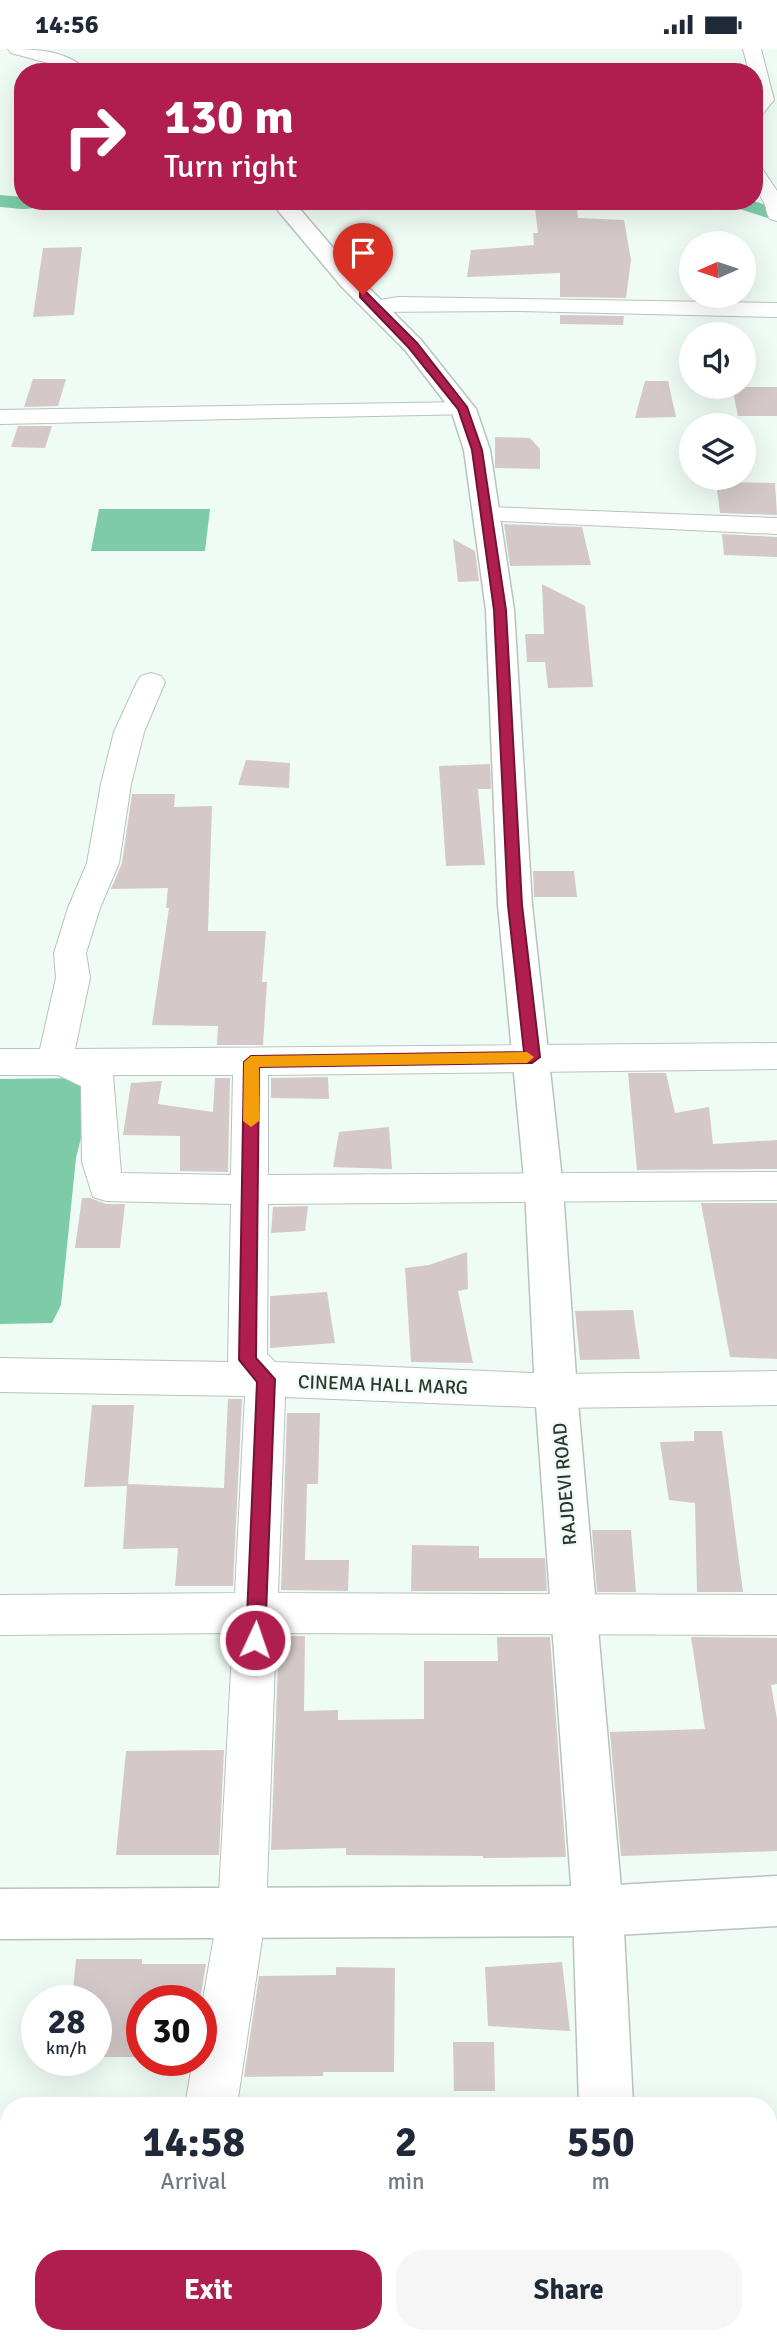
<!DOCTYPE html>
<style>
:root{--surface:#fff;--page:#f6f6f7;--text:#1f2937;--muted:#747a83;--accent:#af1e4f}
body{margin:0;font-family:Signika,sans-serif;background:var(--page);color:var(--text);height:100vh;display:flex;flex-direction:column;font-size:26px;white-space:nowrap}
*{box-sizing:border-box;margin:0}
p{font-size:23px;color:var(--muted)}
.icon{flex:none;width:38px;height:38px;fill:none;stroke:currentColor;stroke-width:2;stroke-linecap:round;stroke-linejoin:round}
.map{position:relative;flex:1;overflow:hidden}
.sheet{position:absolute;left:0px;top:2048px;width:777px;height:247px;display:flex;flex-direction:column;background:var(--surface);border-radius:28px 28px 0 0;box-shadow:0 7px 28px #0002}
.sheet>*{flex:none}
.top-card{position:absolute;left:14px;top:14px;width:749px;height:147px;border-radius:28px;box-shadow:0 7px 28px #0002;background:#af1e4f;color:#fff;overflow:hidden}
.needle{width:46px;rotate:267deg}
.buttons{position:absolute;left:679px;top:182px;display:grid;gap:14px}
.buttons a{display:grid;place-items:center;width:77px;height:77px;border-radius:50%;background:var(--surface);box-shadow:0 7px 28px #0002;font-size:35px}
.speed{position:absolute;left:21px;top:1936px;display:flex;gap:14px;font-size:35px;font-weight:700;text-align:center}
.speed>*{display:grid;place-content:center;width:91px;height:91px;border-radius:50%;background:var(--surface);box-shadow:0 7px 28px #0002;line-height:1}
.speed small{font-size:18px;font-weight:400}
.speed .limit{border:10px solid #d22;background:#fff;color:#111}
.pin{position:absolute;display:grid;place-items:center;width:60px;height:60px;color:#fff;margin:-72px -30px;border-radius:50% 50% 50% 0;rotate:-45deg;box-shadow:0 0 7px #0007}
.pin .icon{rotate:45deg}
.me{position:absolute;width:77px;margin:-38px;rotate:3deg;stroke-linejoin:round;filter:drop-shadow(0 0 5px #0008)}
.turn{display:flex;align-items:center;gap:24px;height:147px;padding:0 35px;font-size:32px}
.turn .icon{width:91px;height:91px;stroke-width:2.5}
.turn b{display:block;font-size:49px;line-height:60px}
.eta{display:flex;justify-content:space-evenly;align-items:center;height:119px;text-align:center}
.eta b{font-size:42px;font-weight:700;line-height:49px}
.cta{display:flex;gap:14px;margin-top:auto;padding:14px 35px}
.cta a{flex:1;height:80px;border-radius:28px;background:var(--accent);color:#fff;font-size:28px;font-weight:700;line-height:80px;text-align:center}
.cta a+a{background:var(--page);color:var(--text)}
.status{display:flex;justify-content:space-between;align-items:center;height:49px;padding:0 35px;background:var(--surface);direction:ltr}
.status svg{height:19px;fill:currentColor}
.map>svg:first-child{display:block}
.water{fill:#7dcca7}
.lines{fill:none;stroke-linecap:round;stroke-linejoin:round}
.canal{fill:#7dcca7;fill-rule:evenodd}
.building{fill:#d5c8c9}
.minor-casing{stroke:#b8c3bd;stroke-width:2}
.secondary-casing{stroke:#b8c3bd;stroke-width:3}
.primary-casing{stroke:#b8c3bd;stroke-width:3}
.minor{fill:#fff;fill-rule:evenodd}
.secondary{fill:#fff;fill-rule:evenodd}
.primary{fill:#fff;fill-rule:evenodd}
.route{fill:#af1e4f;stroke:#721433;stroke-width:2}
.slow{fill:#f59e0b}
.labels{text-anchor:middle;stroke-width:5;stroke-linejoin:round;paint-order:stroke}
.street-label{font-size:19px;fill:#2f3431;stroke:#effbf5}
</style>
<div class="status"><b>14:56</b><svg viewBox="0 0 49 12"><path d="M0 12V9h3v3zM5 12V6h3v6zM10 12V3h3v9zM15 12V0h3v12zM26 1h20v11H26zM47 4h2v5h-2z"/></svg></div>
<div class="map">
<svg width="777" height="2294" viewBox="0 0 777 2294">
<rect width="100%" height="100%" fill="#effbf5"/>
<path class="water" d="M99 460H210L205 502H91Z
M81 1029 94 1038 76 1109 61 1256 52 1274 0 1275V1030Z"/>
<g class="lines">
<path class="canal" d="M0 146 23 148V152H47C36 164 15 159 0 158Z
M724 152H754L777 160V172L727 156Z"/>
</g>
<path class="building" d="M534 152H576L578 169 624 171 631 211 626 249 560 248V224L467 228 471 201 534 196 533 184H538Z
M82 198 74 266 33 268 43 199Z
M560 266 624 267 623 276 560 275Z
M33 330H66L58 357 24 358Z
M645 332H668L676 368 635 369Z
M732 338H777V367H738Z
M18 377H52L45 399 11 398Z
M495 388 530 389 540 400V420L495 419Z
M716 433 775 434 777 466 720 464Z
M504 475 582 478 591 516 510 517Z
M722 485 777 488V508L724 506Z
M453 490 475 502 479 532 458 533Z
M542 535 585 557 593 638 548 639 545 613H527L525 585H544Z
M246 711 290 714 289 739 238 736Z
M490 715 491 740H478L485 816 446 817 439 717Z
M132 745H175L174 758 212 757 208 882H266L262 933H267L263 996H217L218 977 152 976 169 859H166L168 839 111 840 122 814Z
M533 822H574L577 848H534Z
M628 1024H666L675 1064 709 1058 713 1095 777 1091V1120L637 1121Z
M328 1028 329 1050 271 1049V1029Z
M215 1029H230L228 1123 180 1122V1087L123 1086 131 1034 162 1032 158 1055 213 1063Z
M389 1078 392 1120 333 1118 339 1083Z
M82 1149H90L106 1155H125L120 1199H75Z
M701 1154H777V1310L730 1308Z
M308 1157 305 1182 271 1184 273 1158Z
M467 1203 468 1240 458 1242 473 1314 411 1313 405 1219 429 1216Z
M327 1243 335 1294 270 1299V1247Z
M633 1261 640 1310 580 1311 575 1262Z
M228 1350H242L233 1537H175L178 1499 123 1500 127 1437 84 1438 92 1356H134L128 1435 224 1439Z
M287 1364H320L318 1435H307L305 1511H349L348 1542 281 1541Z
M694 1382H722L743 1543H697L695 1454 669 1451 660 1393 694 1392Z
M592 1481H631L636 1543H597Z
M412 1496 479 1497V1509H545L547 1542H411Z
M279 1587H305L304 1662 338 1661V1671L424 1670V1612H498L497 1588H550L566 1808 483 1809V1807L346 1806V1799L271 1801Z
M691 1588 777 1589V1635L771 1636 777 1670V1802L621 1807 610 1683 705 1680Z
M224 1701 219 1806H116L126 1702Z
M76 1910H142V1915H206L200 1951H142V2008H96V1951H72Z
M562 1913 570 1982 488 1977 485 1918Z
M336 1918 395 1919 394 2023H323V2027L244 2028 259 1927 336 1926Z
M453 1993H494L495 2042H454Z"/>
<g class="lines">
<g class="minor-casing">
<path id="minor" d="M8 0C35 0 69 1 88 23H65L52 15 11 4Z
M743 0H761L774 51 761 67 754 69V23H749Z
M754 116 761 118 777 142V172L770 170C766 165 767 160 764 154 755 136 754 137 754 116Z
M398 248 777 254V268L520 262 368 263 365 258 368 253Z
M463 353 471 355 475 360 471 365 0 375V361Z
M488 458 777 469V485L479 471 475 466 479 461Z
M151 624 161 627 165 633 144 683 131 735 119 814 100 859 86 904 90 929 75 1000 777 994V1020L268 1026V1126L777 1123V1151L268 1155 267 1305 275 1313 556 1325 777 1322V1356L556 1359 285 1348 278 1544 777 1546V1586L276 1584 266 1864 237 2056H185L193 2011H201V1962L218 1864 233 1584 0 1586V1546L235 1544 245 1347 0 1343V1309L228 1313 231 1155 106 1152 93 1148 82 1113 81 1037 58 1026H0V1000H40L56 929 54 904 68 859 87 814 101 735 114 683 137 633 141 627ZM113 1026H233L231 1126 121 1124Z
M768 2181 777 2182V2236L768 2235Z
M0 2183H9V2237H0Z
M156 2286H212L211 2294H155Z"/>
</g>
<g class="secondary-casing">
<path id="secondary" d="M270 152H293L358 228 421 291 476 360 490 401 514 561 532 856 563 1140 577 1342 623 1862 633 2056H579L573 1862 535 1342 525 1140 498 856 486 561 464 401 451 361 405 301 342 238Z
M584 2286H642V2294H584Z"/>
</g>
<g class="primary-casing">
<path id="primary" d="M777 1827V1877L598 1887 0 1890V1840L598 1837Z"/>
</g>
<use href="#minor" class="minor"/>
<use href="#secondary" class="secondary"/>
<use href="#primary" class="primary"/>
</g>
<path class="route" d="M360 243H366L417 294 467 358 482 401 506 561 522 856 540 1008 532 1014 259 1018 256 1309 275 1330 265 1591 262 1597 255 1600 249 1597 246 1591 257 1333 239 1311 244 1013 251 1007 524 1003 508 856 494 561 472 401 458 360 409 299 360 248Z"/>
<path class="slow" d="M527 1003 534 1008 527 1014 259 1018V1072L251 1078 243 1072 244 1013 251 1007Z"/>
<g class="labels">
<g class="street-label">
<text transform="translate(383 1335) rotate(2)" y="7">CINEMA HALL MARG</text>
<text transform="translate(564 1435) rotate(-95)" y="7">RAJDEVI ROAD</text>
</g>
</g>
</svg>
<div class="buttons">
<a><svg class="needle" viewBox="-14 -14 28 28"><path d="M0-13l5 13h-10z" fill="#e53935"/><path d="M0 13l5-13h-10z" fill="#747a83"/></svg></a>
<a><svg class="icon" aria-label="sound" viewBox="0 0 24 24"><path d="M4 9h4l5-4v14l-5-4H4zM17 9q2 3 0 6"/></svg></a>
<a><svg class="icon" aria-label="layers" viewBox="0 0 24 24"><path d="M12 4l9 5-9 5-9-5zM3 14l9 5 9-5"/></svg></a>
</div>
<div class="speed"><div>28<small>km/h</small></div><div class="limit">30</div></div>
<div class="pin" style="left:363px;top:246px;background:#d93025"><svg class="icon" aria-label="arrive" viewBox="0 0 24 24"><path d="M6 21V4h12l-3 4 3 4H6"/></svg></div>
<svg class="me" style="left:255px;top:1591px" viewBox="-20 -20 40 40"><circle r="17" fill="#af1e4f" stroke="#fff" stroke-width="3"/><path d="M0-11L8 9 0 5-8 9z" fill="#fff"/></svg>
<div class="top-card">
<div class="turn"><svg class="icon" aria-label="right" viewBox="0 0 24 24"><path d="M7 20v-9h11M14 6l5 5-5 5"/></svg><div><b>130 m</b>Turn right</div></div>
</div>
<section class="sheet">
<div class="eta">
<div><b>14:58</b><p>Arrival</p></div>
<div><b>2</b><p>min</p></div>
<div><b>550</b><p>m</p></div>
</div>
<div class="cta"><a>Exit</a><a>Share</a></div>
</section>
</div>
